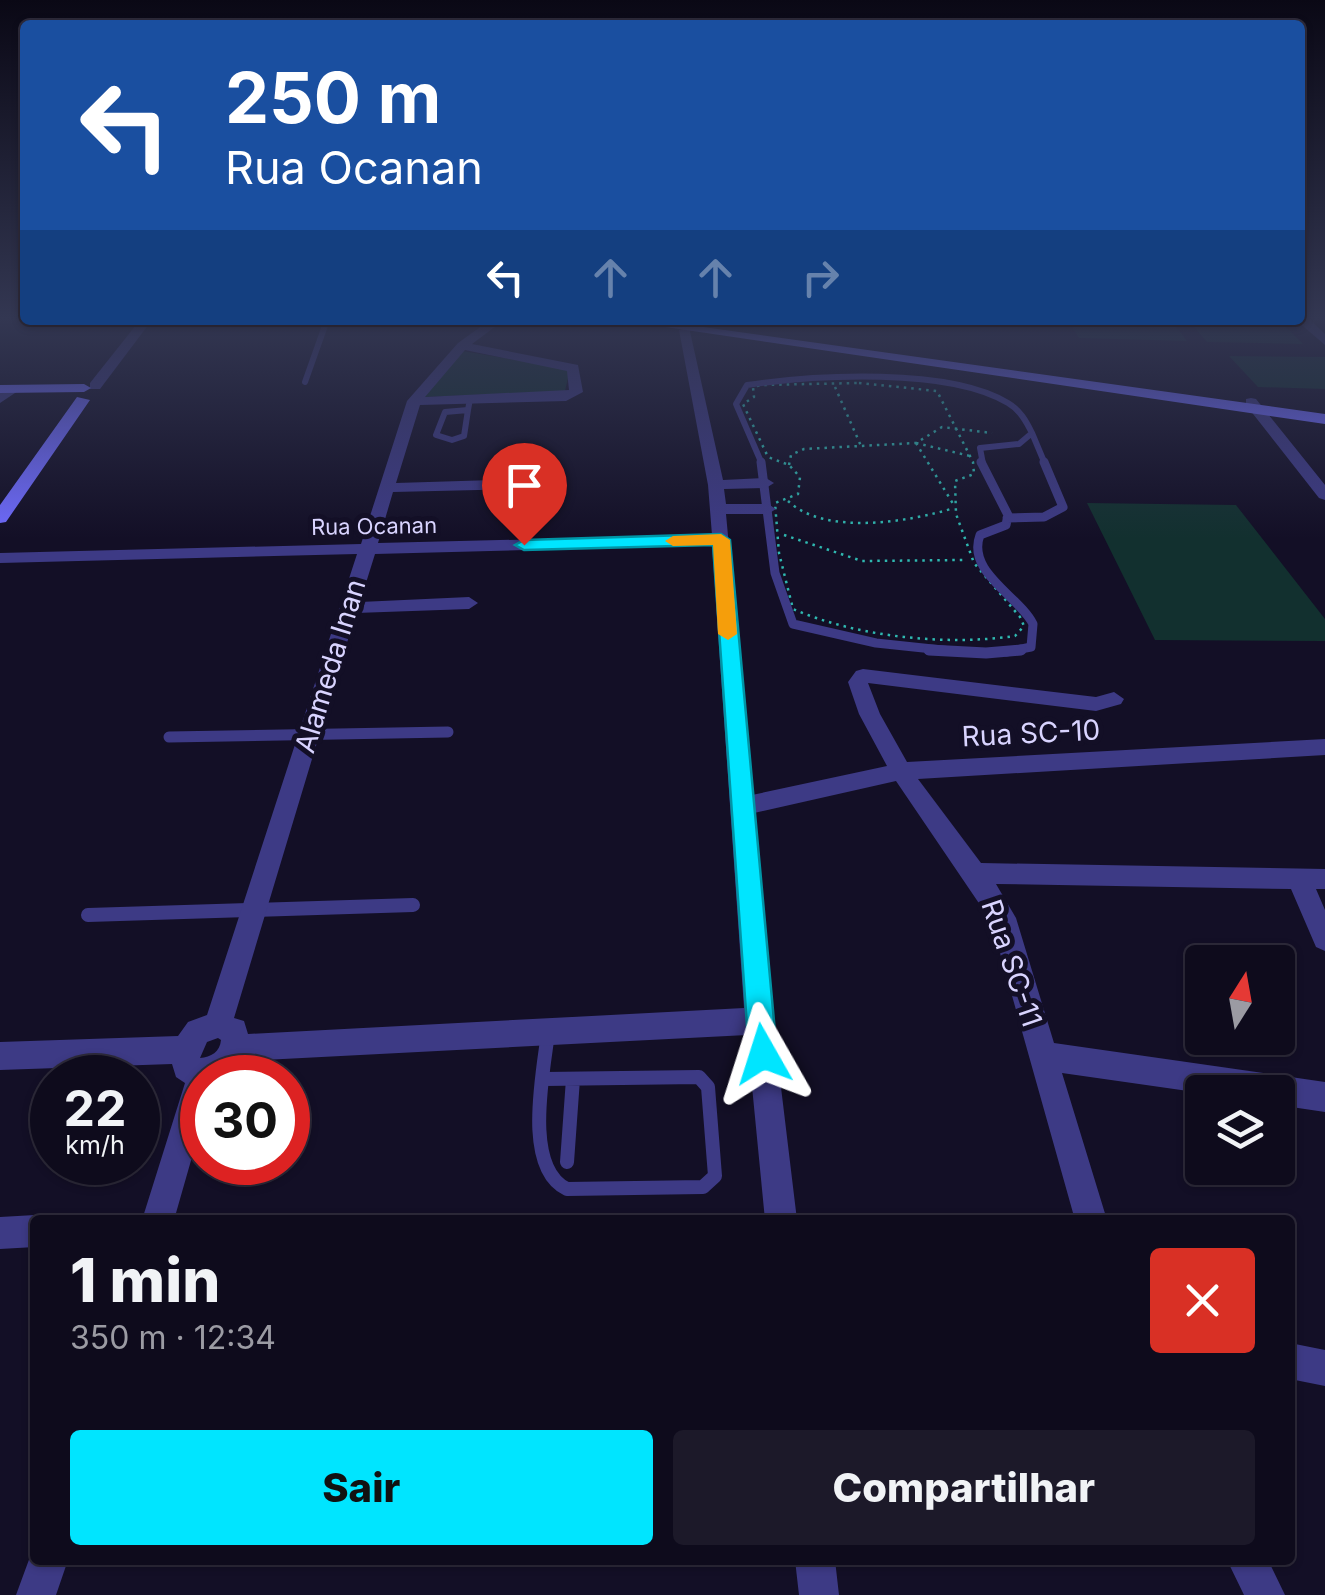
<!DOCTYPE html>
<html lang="pt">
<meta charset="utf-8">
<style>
:root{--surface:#0e0b1c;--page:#1c1929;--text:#f1f3f6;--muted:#9b9ba3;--line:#2e2b3b;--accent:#00e5ff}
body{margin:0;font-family:Inter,sans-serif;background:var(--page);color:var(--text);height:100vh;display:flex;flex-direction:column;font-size:38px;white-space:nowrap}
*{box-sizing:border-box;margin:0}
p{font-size:32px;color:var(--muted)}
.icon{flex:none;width:55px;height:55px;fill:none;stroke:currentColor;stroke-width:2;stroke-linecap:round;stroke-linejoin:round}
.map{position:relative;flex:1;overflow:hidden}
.details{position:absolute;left:30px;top:1215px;width:1265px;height:350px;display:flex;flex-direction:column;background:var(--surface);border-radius:10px;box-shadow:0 2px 8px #0004,0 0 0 2px var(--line)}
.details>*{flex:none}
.hud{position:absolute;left:20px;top:20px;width:1285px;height:305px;border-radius:10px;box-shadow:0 2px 8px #0004,0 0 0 2px var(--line);background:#1a4fa0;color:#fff;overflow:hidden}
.needle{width:65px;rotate:11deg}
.tools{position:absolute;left:1185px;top:945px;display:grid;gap:20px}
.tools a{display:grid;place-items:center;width:110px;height:110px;border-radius:10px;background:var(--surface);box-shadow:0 2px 8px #0004,0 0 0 2px var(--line);font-size:50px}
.speed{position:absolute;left:30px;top:1055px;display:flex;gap:20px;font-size:50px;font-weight:700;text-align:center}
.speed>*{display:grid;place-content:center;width:130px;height:130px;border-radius:50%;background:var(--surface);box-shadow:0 2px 8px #0004,0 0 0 2px var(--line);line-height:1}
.speed small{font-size:25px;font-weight:400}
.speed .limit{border:15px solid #d22;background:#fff;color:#111}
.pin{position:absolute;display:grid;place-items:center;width:85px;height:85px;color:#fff;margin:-102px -42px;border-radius:50% 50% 50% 0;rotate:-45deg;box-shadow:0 0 10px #0007}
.pin .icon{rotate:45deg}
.me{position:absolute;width:110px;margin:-55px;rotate:354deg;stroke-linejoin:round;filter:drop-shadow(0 0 8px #0008)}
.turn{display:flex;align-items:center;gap:35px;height:210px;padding:0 40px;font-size:45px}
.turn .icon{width:130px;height:130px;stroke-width:2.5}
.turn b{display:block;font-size:70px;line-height:85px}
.lanes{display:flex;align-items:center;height:95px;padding:0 40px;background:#0003;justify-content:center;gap:50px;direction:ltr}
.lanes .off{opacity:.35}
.round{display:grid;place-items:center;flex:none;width:105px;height:105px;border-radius:10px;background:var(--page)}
.head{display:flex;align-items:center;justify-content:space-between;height:170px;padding:0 40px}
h1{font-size:60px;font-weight:800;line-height:75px}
.button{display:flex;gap:20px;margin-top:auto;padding:20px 40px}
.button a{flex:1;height:115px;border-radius:10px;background:var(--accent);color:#111;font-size:40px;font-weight:800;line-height:115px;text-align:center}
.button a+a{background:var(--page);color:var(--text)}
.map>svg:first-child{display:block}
.green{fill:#12302f}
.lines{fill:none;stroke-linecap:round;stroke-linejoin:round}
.path{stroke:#2fb8b0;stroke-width:2.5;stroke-dasharray:2.5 5;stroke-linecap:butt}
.lane-far3{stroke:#3d3a85;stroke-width:6}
.lane-far2{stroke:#3d3a85;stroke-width:9}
.lane-far1{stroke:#3d3a85;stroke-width:11}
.lane{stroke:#3d3a85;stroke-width:14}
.street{fill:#3d3a85;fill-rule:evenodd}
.secondary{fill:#6f6bff;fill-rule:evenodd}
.route{fill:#00e5ff;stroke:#0095a6;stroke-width:2.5}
.slow{fill:#f59e0b}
.labels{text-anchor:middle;stroke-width:10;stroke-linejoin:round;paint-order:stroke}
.far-street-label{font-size:22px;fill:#d9d4ff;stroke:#130f26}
.street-label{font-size:28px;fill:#d9d4ff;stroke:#130f26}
</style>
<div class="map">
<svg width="1325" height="1595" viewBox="0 0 1325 1595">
<rect width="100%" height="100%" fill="#130f26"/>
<path class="green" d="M1068 320H1171L1187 341 1079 338Z
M1188 320H1279L1303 344 1207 342Z
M462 351 570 369 565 391 423 397Z
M1229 356 1325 357V389L1258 387Z
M1087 503 1236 505 1325 619V641L1155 640Z"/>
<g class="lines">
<path class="path" d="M859 383 937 391 973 462 974 474 955 481 956 514 974 563 1020 617 1024 626 1015 636C946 646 857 637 793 609L779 553 775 503 798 494 800 477 789 465 768 457 743 404 754 397 753 387 761 385Z
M835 387 861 446
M916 443 955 507
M916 443 970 456
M789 465 791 455 804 449 916 443 942 427 992 433
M788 501C825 536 909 522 954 508
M784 535 862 561 965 560"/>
<path class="lane-far3" d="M305 382 327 320
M468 410 464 436 452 440 436 435 445 412Z
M468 410 470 399
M1032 433 1045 464
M762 464 736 404 747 385C816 375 948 367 1008 403 1020 410 1026 421 1032 433L1019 444 980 448 983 464"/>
<path class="lane-far2" d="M761 462 775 573 793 624 876 643 961 652
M981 462 1008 515 1006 525 980 535C966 572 1019 596 1033 624L1031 647 1006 652
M1007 518 1044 517 1063 507 1044 462"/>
<path class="lane-far1" d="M929 650 986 653 1021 650
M169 737 448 732"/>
<path class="lane" d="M88 915 413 905
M545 1079 699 1077 708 1087 715 1176 703 1187 567 1189C523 1168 543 1074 548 1033
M567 1162 573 1079"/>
<path class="street" d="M1300 316H1306L1325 334V345L1296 320Z
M140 320H152L100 389H90V383Z
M490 320H504L472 344 578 365 583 392 566 401 420 405 396 483 556 478 564 483 556 488 393 492 378 543 712 535 708 485 679 330 689 327 723 480 766 478 774 483 766 488 724 489 726 504H768L776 509 768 514H726L752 795 887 766 859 714 848 682 856 671 863 669 1096 697 1114 692 1124 699 1121 704 1096 711 868 683 880 714 907 762 1325 739V755L918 779 981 863 1325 869V889H1316L1325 910V951L1316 947 1291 889 996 884 1016 918 1054 1043 1325 1082V1112L1278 1105V1092L1202 1093 1062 1073 1107 1220H1075L991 921 896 781 754 813 773 1021 797 1220H765L747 1035 243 1061 229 1078H202V1122L174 1220H142L185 1083 176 1077 172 1064 0 1070V1042L178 1036 188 1022 207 1015 357 554 0 563V553L361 544 407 401 458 343ZM465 350 567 371 569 390 425 397ZM712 545 744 1008 248 1034 244 1021 234 1018 356 613 469 609 478 603 469 597 360 602 375 554ZM218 1038 221 1040C220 1052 211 1057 200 1058L207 1042Z
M9 386 21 389 0 403V393Z
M1251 398 1256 399 1325 485V500L1319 498 1246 405V399Z
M35 1215 47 1220H35V1247L0 1249V1217Z
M1290 1343 1325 1350V1386L1290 1379Z
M34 1546 35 1560H68L56 1595H16Z
M795 1560H835L839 1595H799Z
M1227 1560H1268L1285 1595H1244Z"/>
<path class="secondary" d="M618 320H653L1325 414V424Z
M0 385 84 384 91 388 84 392 0 393Z
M77 397 90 400 6 522 0 523V505Z"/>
</g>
<linearGradient id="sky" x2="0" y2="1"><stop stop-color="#0a0815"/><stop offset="0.59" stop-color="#333752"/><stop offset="1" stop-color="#333752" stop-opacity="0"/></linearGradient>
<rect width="1325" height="539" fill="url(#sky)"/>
<path class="route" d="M721 534 730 540 777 1054 773 1064 763 1068 753 1064 749 1054 713 545 524 550 515 545 524 540Z"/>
<path class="slow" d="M721 534 730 540 737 634 728 640 718 634 713 545 673 546 665 541 673 536Z"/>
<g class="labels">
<g class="far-street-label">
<text transform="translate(374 526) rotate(-1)" y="8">Rua Ocanan</text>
</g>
<g class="street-label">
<text transform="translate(330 666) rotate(-73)" y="10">Alameda Inan</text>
<text transform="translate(1031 733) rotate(-3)" y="10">Rua SC-10</text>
<text transform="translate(1012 963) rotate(71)" y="10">Rua SC-11</text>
</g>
</g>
</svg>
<div class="tools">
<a><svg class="needle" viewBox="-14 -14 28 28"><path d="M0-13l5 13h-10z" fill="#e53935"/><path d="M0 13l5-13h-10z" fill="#9b9ba3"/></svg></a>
<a><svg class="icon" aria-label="layers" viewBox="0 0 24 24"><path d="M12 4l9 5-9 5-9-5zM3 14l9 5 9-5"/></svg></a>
</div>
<div class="speed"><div>22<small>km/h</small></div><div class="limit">30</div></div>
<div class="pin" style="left:524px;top:545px;background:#d93025"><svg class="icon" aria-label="arrive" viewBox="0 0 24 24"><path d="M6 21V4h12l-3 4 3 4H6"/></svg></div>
<svg class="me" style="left:763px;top:1054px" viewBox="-20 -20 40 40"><path d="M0-17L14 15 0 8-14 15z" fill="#00e5ff" stroke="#fff" stroke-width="4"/></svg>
<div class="hud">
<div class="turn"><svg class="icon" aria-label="left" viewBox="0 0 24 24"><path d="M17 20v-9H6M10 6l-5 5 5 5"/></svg><div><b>250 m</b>Rua Ocanan</div></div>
<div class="lanes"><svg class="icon" aria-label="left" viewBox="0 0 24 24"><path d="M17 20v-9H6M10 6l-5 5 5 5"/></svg><svg class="icon off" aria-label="ahead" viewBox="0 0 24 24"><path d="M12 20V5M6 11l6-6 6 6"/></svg><svg class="icon off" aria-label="ahead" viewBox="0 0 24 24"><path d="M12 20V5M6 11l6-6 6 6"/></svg><svg class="icon off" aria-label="right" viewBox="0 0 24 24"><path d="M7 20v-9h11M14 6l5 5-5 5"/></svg></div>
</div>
<section class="details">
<div class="head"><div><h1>1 min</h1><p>350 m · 12:34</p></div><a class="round" style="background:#d93025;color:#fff"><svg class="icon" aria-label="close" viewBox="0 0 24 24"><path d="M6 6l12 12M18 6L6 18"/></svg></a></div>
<div class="button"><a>Sair</a><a>Compartilhar</a></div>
</section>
</div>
